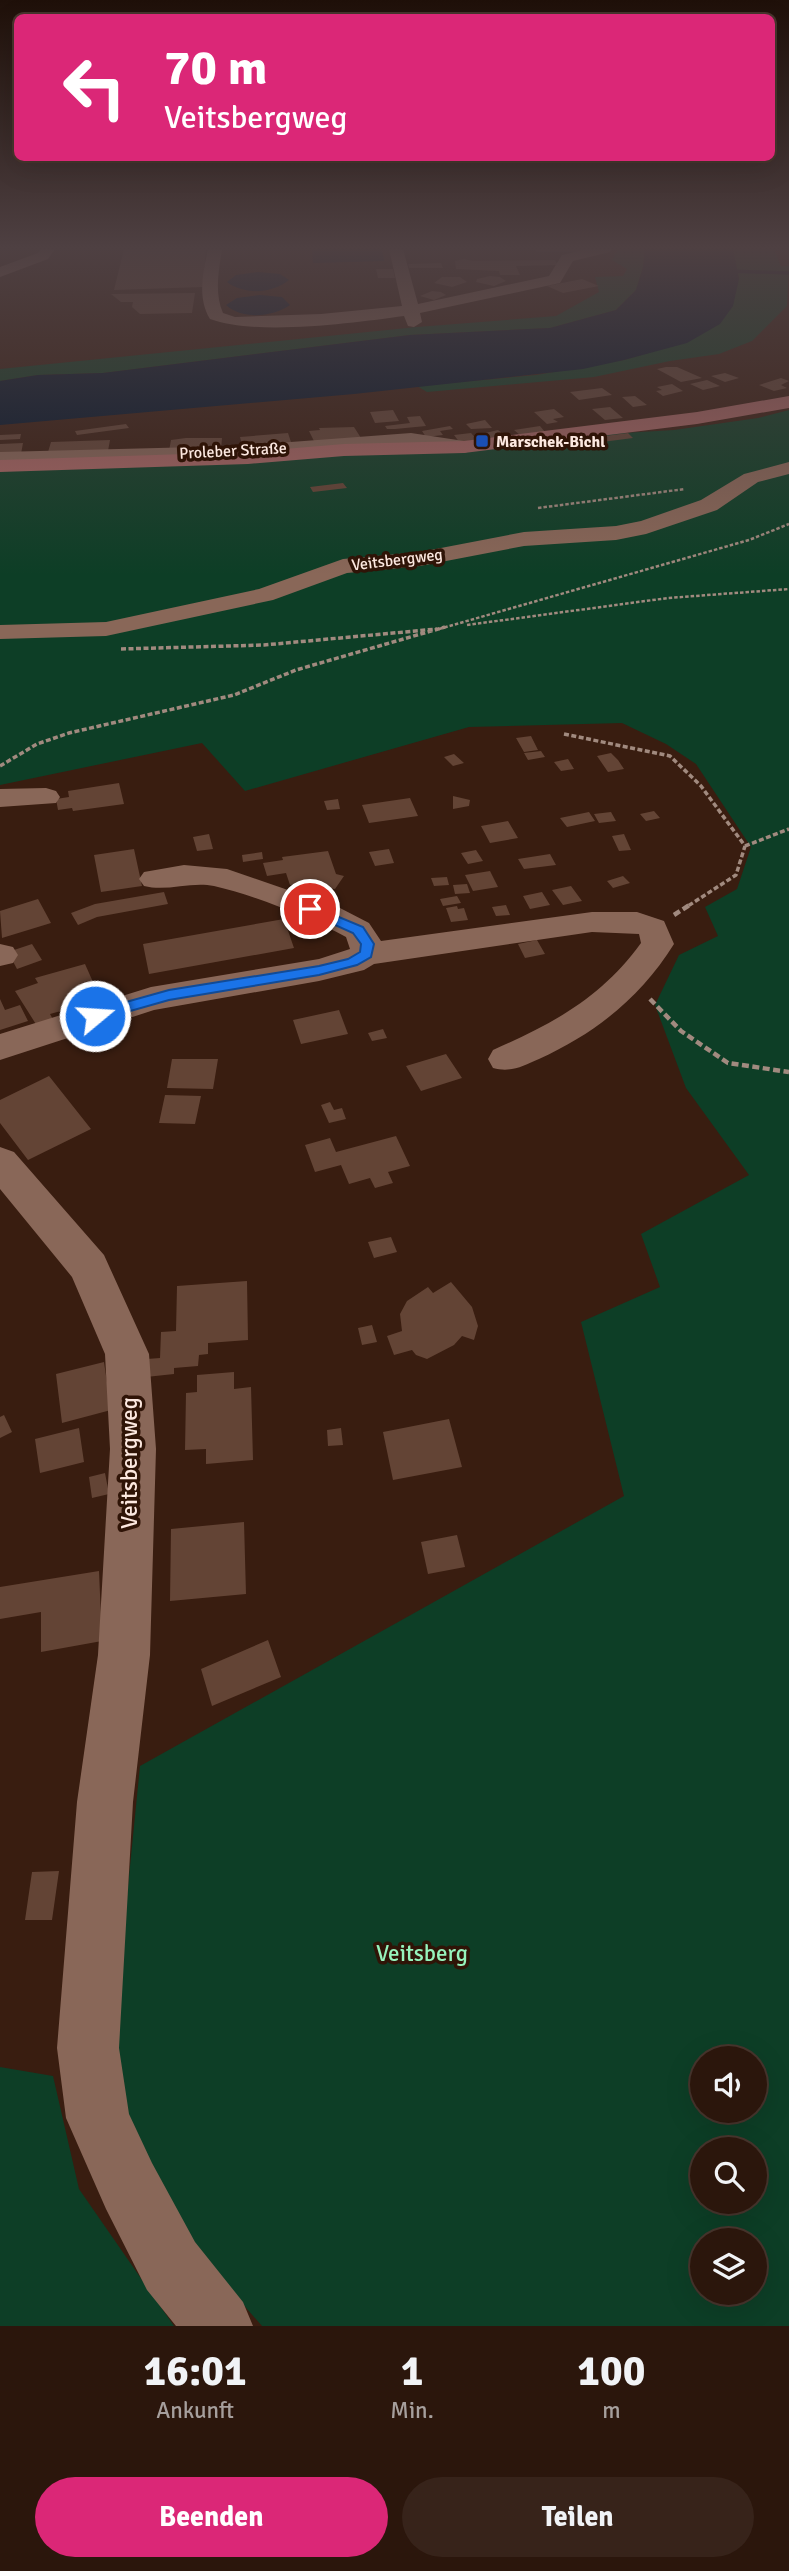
<!DOCTYPE html>
<html lang="de">
<meta charset="utf-8">
<style>
:root{--surface:#2b160c;--page:#37231a;--text:#f1f3f6;--muted:#a69f9d;--line:#47352d;--accent:#db2777}
body{margin:0;font-family:Signika,sans-serif;background:var(--page);color:var(--text);height:100vh;display:flex;flex-direction:column;font-size:26px;white-space:nowrap}
*{box-sizing:border-box;margin:0}
p{font-size:23px;color:var(--muted)}
.icon{flex:none;width:38px;height:38px;fill:none;stroke:currentColor;stroke-width:2;stroke-linecap:round;stroke-linejoin:round}
.map{position:relative;height:2326px;overflow:hidden}
.sheet{display:flex;flex-direction:column;background:var(--surface);flex:1}
.sheet>*{flex:none}
.guide{position:absolute;left:14px;top:14px;width:761px;height:147px;border-radius:10px;box-shadow:0 7px 28px #0002,0 0 0 2px var(--line);background:#db2777;color:#fff;overflow:hidden}
.buttons{position:absolute;left:690px;top:2046px;display:grid;gap:14px}
.buttons a{display:grid;place-items:center;width:77px;height:77px;border-radius:50%;background:var(--surface);box-shadow:0 7px 28px #0002,0 0 0 2px var(--line);font-size:35px}
.pin{position:absolute;display:grid;place-items:center;width:60px;height:60px;color:#fff;margin:-30px;border:4px solid #fff;border-radius:50%;box-shadow:0 2px 7px #0007}
.me{position:absolute;width:77px;margin:-38px;rotate:72deg;stroke-linejoin:round;filter:drop-shadow(0 0 5px #0008)}
.turn{display:flex;align-items:center;gap:24px;height:147px;padding:0 35px;font-size:32px}
.turn .icon{width:91px;height:91px;stroke-width:2.5}
.turn b{display:block;font-size:49px;line-height:60px}
.eta{display:flex;justify-content:space-evenly;align-items:center;height:119px;text-align:center}
.eta b{font-size:42px;font-weight:700;line-height:49px}
.cta{display:flex;gap:14px;margin-top:auto;padding:14px 35px}
.cta a{flex:1;height:80px;border-radius:42px;background:var(--accent);color:#fff;font-size:28px;font-weight:700;line-height:80px;text-align:center}
.cta a+a{background:var(--page);color:var(--text)}
.map>svg:first-child{display:block}
.green{fill:#0d3e26;fill-rule:evenodd}
.water{fill:#01152b}
.lines{fill:none;stroke-linecap:round;stroke-linejoin:round}
.stream{stroke:#01152b;stroke-width:3.5}
.building{fill:#634435}
.path-far2{stroke:#a18a7f;stroke-width:2.5;stroke-dasharray:3.5 2;stroke-linecap:butt}
.path-far1{stroke:#a18a7f;stroke-width:3.5;stroke-dasharray:5 2.5;stroke-linecap:butt}
.path{stroke:#a18a7f;stroke-width:4.5;stroke-dasharray:7 3.5;stroke-linecap:butt}
.minor{fill:#896758;fill-rule:evenodd}
.major{fill:#a86663;fill-rule:evenodd}
.route{fill:#1a73e8;stroke:#114b97;stroke-width:2}
.transit-dot{fill:#1a4fb4;stroke:#2f1407;stroke-width:2.5}
.labels{text-anchor:middle;stroke-width:7;stroke-linejoin:round;paint-order:stroke}
.far-poi-label{font-size:16px;font-weight:bold;fill:#fce8e0;stroke:#2f1407;text-anchor:start}
.far-street-label{font-size:16px;fill:#fce8e0;stroke:#2f1407}
.near-street-label{font-size:23px;fill:#fce8e0;stroke:#2f1407}
.near-park-label{font-size:23px;fill:#96f3bc;stroke:#2f1407}
</style>
<div class="map">
<svg width="789" height="2326" viewBox="0 0 789 2326">
<rect width="100%" height="100%" fill="#391d10"/>
<path class="green" d="M618 249H645L643 267 636 290 616 310 550 328 410 335 103 373 38 375 0 381V369L417 327 556 316 599 292 595 277 623 276 627 269 612 260Z
M733 249H774L781 266H789L787 306 752 341 719 354 670 361 594 377 427 392 417 386 536 375 624 360 648 353 739 279Z
M789 410V2326H262L192 2246 140 2167 114 2061 119 1977 140 1766 624 1496 581 1322 660 1287 641 1234 749 1175 686 1088 655 1005 679 955 718 936 705 907 737 889 751 847 696 764 666 744 622 723 469 727 245 791 202 743 0 785V471L674 430 758 418ZM702 2058H754V2110H702ZM702 2149H754V2202H702ZM702 2240H754V2292H702Z
M0 2067 53 2076 79 2189 174 2326H0Z"/>
<path class="water" d="M312 249H382L384 261 313 263Z
M645 249H733L739 279 733 306 720 324 687 343 624 360 583 369 354 394 0 425V381L38 375 103 373 410 335 550 328 616 310 636 290 643 267Z
M258 272 280 274 289 280C272 294 244 295 227 282L236 275Z
M260 295 282 297 290 305C273 317 242 320 226 305L237 298Z"/>
<g class="lines">
<path class="stream" d="M728 271 789 273"/>
</g>
<path class="building" d="M124 249H206L203 287 114 290Z
M535 249H582L584 252H537Z
M464 259 473 261 555 260 558 265 516 266 520 275H500L499 271 456 269 455 261Z
M441 263 443 268H409L408 264Z
M376 269H393L395 278H378Z
M490 276 500 277 506 281 494 286 476 282 477 279Z
M442 277H460L467 282 452 287 434 283Z
M582 279 599 286 563 293 547 286Z
M432 291 441 292 446 295 434 300 420 296Z
M195 293 192 313 140 314 132 307 133 302H121L111 294Z
M666 367H677L702 378 681 382 657 369Z
M725 373 739 378 725 382 711 376Z
M781 378 789 381 781 385 787 388 774 391 759 385Z
M707 380 720 386 703 390 690 384Z
M672 384 683 391 663 396 656 391 662 390 657 387Z
M602 388 612 395 579 400 570 392Z
M635 396 647 405 633 407 622 397Z
M610 407 623 418 605 420 592 409Z
M554 409 564 417 553 419 558 422 547 424 534 412Z
M393 410 399 421 375 423 370 412Z
M420 416 426 426 395 429H387L385 426 410 423 407 417Z
M485 420 492 428 471 429 466 424Z
M126 424 129 428 77 435 75 431Z
M450 426 453 429 440 431 443 435 426 437 422 431Z
M540 426 545 432 520 435 514 430Z
M354 427 361 438 315 443 309 431 320 430 319 428Z
M498 430 509 438 487 440 481 434Z
M288 433 292 445 243 449 240 437Z
M471 433 478 441 460 443 454 435Z
M628 433 633 438 602 442 597 437Z
M21 434 20 439 0 440V435Z
M186 438H222L221 450 169 451 171 440Z
M110 440 108 451 48 452 51 442Z
M23 443 21 454 0 455V444Z
M343 483 347 488 313 492 310 487Z
M531 736 538 750 524 752 516 738Z
M541 751 545 757 528 760 524 753Z
M611 753 618 760 624 769 608 772 597 756Z
M454 754 464 763 453 766 444 757Z
M568 759 574 769 561 771 554 762Z
M119 783 124 804 73 811 72 808 58 810 56 799 69 797 68 791Z
M453 796 470 800 469 806 453 809Z
M410 798 418 816 369 823 362 805Z
M338 799 340 809 327 810 324 801Z
M654 811 660 818 646 821 640 814Z
M589 812 595 821 567 827 560 818Z
M611 812 616 821 599 823 594 814Z
M508 821 518 838 490 843 481 826Z
M209 834 213 849 197 851 193 837Z
M624 834 631 850 619 851 612 836Z
M134 849 142 886 101 892 94 855Z
M389 849 394 863 375 866 369 852Z
M476 850 483 861 468 864 461 853Z
M328 851 336 874 344 876 335 889 320 887 317 881 290 885 286 873 267 876 263 863 283 860 282 857Z
M262 852 263 859 243 862 242 855Z
M550 854 556 865 524 869 518 859Z
M490 871 498 887 473 891 465 875Z
M623 876 630 883 613 888 607 881Z
M447 877 449 885 434 886 431 878Z
M467 884 470 893 455 894 453 885Z
M571 886 582 901 563 905 552 890Z
M164 892 168 904 97 917 78 925 71 913 95 904Z
M542 892 550 905 530 909 523 896Z
M457 896 461 903 443 906 440 899Z
M38 899 51 923 2 938 0 911Z
M506 905 510 915 496 916 492 907Z
M457 906 458 909 464 908 468 920 451 922 446 908Z
M284 919 294 948 149 974 143 944Z
M537 940 545 954 525 958 518 944Z
M32 944 42 960 17 969 8 952Z
M85 964 101 1000 50 1014 55 1023 39 1029 15 991 38 983 35 978Z
M0 999 5 1010 20 1005 28 1021 0 1030Z
M339 1010 348 1034 301 1044 293 1020Z
M383 1029 387 1038 372 1041 368 1033Z
M446 1054 462 1078 421 1091 406 1066Z
M172 1059H218L213 1089 167 1088Z
M49 1076 91 1129 28 1160 0 1123V1100Z
M165 1095 201 1096 195 1124 159 1123Z
M330 1102 334 1110 342 1108 346 1119 329 1123 321 1105Z
M396 1136 410 1166 388 1172 393 1183 375 1188 370 1178 349 1184 341 1165 315 1172 305 1145 330 1138 336 1152Z
M391 1237 397 1252 374 1258 368 1242Z
M247 1281 248 1340 208 1343V1354L199 1355 198 1366 174 1368V1374L146 1377 147 1359 160 1358 161 1332 176 1331 177 1286Z
M451 1282 472 1307 478 1326 474 1340 462 1336 454 1345 427 1359 416 1355 412 1350 394 1355 387 1336 402 1331 400 1314 407 1301 428 1287 433 1293Z
M372 1325 377 1342 362 1345 358 1328Z
M104 1362 111 1410 62 1423 56 1374Z
M234 1372V1389L251 1387 253 1460 206 1464V1449L185 1450 186 1393 197 1392V1375Z
M4 1415 12 1432 0 1438V1417Z
M449 1419 462 1467 393 1480 383 1432Z
M79 1428 84 1462 40 1473 35 1439Z
M341 1428 343 1445 328 1446 327 1430Z
M105 1473 109 1494 92 1498 89 1477Z
M244 1522 246 1594 170 1601 171 1529Z
M457 1535 465 1567 428 1574 421 1542Z
M99 1571 102 1641 41 1652V1612L0 1619V1587Z
M268 1640 281 1677 212 1706 201 1669Z
M59 1871 52 1920H25L32 1872Z"/>
<g class="lines">
<path class="path-far2" d="M538 508 685 489
M467 625 668 598 789 589
M439 629 749 540 789 524"/>
<path class="path-far1" d="M121 649 264 645 437 629
M564 734 670 756 701 786 745 846 736 875 688 906
M0 766 37 744 69 733 234 695 296 670 445 627
M745 846 789 829"/>
<path class="path" d="M674 915 691 904
M650 999 681 1031 728 1063 789 1072"/>
<path class="minor" d="M41 249H55L48 259 0 277V267L38 253Z
M208 249H222C219 270 214 292 223 313L235 317 321 314 402 306 389 249H403L418 304 549 276 562 255 587 249H612L610 252 573 261 560 283 420 313 422 322 414 327 408 326 404 316C354 323 256 336 210 319 197 298 203 272 208 249Z
M411 433 464 441 471 443 474 447 471 451 464 453 411 445 237 458 0 464V452L237 446Z
M789 462V474L758 482 717 510 646 534 616 540 524 546 420 566 347 573 273 600 106 636 0 639V625L106 622 259 589 343 559 420 552 524 532 616 526 641 521 701 500 744 474Z
M46 788 56 791 60 797 56 803 0 807V789Z
M184 865 227 869 340 908 369 923 381 941 592 912H637L664 921 674 944C641 997 596 1033 539 1059 523 1066 511 1073 493 1068L488 1059 493 1050C554 1023 601 998 641 943L639 934 592 932 374 964 364 970 319 981 154 1010 0 1060V1034L151 987 319 959 350 949 346 937C310 918 254 895 214 886 191 881 167 892 144 886L139 879 144 872Z
M0 944 13 947 18 955 13 963 0 966Z
M0 1147 14 1152 104 1255 149 1354 156 1449 150 1655 133 1802 119 2048 129 2114 152 2163 195 2242 243 2302 253 2326H176L147 2290 106 2209 66 2118 57 2048 77 1802 98 1655 110 1449 105 1354 72 1277 0 1189Z"/>
<path class="major" d="M789 396V408L697 424 464 453 344 456 248 464 0 472V460L248 452 344 444 464 441 697 412Z"/>
</g>
<linearGradient id="sky" x2="0" y2="1"><stop stop-color="#1f1009"/><stop offset="0.43" stop-color="#4e4042"/><stop offset="1" stop-color="#4e4042" stop-opacity="0"/></linearGradient>
<rect width="789" height="575" fill="url(#sky)"/>
<path class="route" d="M310 905 363 927 374 944 371 957 357 965 319 975 169 1000 95 1021 88 1016 90 1012 169 990 319 966 348 959 360 952 361 944 353 933 306 912 304 909Z"/>
<rect class="transit-dot" x="475" y="434" width="14" height="14" rx="3.5"/>
<g class="labels">
<g class="far-poi-label">
<text x="496" y="447">Marschek-Bichl</text>
</g>
<g class="far-street-label">
<text transform="translate(233 450) rotate(-3)" y="6">Proleber Straße</text>
<text transform="translate(397 559) rotate(-7)" y="6">Veitsbergweg</text>
</g>
<g class="near-street-label">
<text transform="translate(129 1463) rotate(-90)" y="8">Veitsbergweg</text>
</g>
<g class="near-park-label">
<text x="422" y="1961">Veitsberg</text>
</g>
</g>
</svg>
<div class="buttons">
<a><svg class="icon" aria-label="sound" viewBox="0 0 24 24"><path d="M4 9h4l5-4v14l-5-4H4zM17 9q2 3 0 6"/></svg></a>
<a><svg class="icon" aria-label="search" viewBox="0 0 24 24"><circle cx="10" cy="10" r="6"/><path d="M15 15l6 6"/></svg></a>
<a><svg class="icon" aria-label="layers" viewBox="0 0 24 24"><path d="M12 4l9 5-9 5-9-5zM3 14l9 5 9-5"/></svg></a>
</div>
<div class="pin" style="left:310px;top:909px;background:#d93025"><svg class="icon" aria-label="arrive" viewBox="0 0 24 24"><path d="M6 21V4h12l-3 4 3 4H6"/></svg></div>
<svg class="me" style="left:95px;top:1016px" viewBox="-20 -20 40 40"><circle r="17" fill="#1a73e8" stroke="#fff" stroke-width="3"/><path d="M0-11L8 9 0 5-8 9z" fill="#fff"/></svg>
<div class="guide">
<div class="turn"><svg class="icon" aria-label="left" viewBox="0 0 24 24"><path d="M17 20v-9H6M10 6l-5 5 5 5"/></svg><div><b>70 m</b>Veitsbergweg</div></div>
</div>
</div>
<section class="sheet">
<div class="eta">
<div><b>16:01</b><p>Ankunft</p></div>
<div><b>1</b><p>Min.</p></div>
<div><b>100</b><p>m</p></div>
</div>
<div class="cta"><a>Beenden</a><a>Teilen</a></div>
</section>
